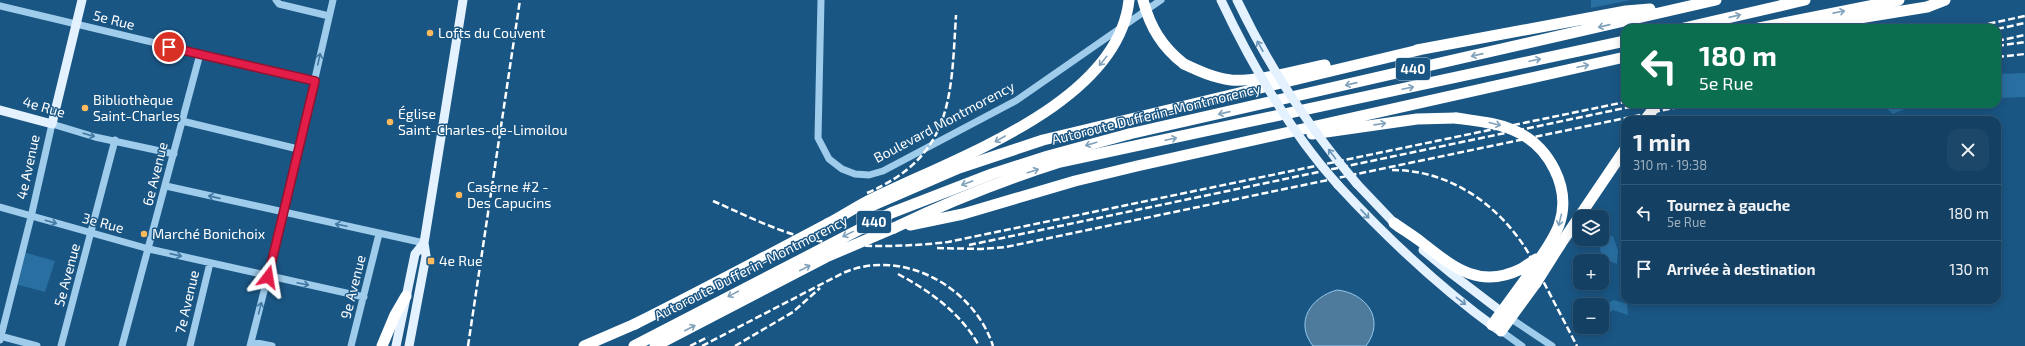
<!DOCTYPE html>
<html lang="fr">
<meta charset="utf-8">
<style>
:root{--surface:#144063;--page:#1d4769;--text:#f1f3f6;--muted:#9dafbe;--line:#335978}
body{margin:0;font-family:"Exo 2",sans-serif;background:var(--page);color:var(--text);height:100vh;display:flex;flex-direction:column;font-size:15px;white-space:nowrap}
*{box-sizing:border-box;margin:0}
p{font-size:13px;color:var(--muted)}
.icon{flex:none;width:22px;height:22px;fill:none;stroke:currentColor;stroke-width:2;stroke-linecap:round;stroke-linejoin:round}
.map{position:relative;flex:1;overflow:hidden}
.panel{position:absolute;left:1621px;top:116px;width:380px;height:188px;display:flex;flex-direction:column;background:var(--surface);border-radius:12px;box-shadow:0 2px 10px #0003,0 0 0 1px var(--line)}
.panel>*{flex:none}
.hud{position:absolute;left:1621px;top:24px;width:380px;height:84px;border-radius:12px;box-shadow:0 2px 10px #0003,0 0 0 1px var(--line);background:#0b6e4f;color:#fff;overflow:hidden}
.buttons{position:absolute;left:1573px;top:210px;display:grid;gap:8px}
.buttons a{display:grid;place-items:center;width:36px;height:36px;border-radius:8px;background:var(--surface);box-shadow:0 2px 10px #0003,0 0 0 1px var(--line);font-size:20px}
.pin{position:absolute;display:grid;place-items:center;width:34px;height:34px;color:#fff;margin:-17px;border:2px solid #fff;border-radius:50%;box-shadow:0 1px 4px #0007}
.me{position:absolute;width:44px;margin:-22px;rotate:14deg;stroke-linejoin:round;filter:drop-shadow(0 0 3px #0008)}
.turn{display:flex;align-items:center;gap:14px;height:84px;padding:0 12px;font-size:18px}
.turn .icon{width:52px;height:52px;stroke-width:2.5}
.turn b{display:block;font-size:28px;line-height:34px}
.round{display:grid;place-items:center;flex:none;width:42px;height:42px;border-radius:12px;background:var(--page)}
.headline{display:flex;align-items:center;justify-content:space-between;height:68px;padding:0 12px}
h1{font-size:24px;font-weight:700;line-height:30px}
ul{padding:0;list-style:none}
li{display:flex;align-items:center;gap:12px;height:56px;padding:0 12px;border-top:1px solid var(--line)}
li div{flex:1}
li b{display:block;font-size:15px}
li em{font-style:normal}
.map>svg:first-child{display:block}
.green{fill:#296fa1}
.water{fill:#4e7a9c;stroke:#92c8ee}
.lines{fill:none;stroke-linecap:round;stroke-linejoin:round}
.minor{stroke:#a0cceb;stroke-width:7}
.major{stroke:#e4f2ff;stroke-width:9}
.highway{stroke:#fff;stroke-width:11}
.rail{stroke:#fff;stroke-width:2.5;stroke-dasharray:7 3;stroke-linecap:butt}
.major-bridge{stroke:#e4f2ff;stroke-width:9}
.highway-bridge{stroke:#fff;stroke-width:11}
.oneway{stroke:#81a2bb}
.oneway2{stroke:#6b94b5}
.oneway3{stroke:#4279a3}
.route-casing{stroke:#92132f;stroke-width:10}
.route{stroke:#e11d48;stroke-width:7}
.poi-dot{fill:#fdba5c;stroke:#1a5684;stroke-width:1.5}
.labels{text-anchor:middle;stroke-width:3;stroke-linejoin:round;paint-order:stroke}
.shield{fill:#1a5684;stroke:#baccda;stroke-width:1}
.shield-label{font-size:13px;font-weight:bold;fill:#fff}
.street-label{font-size:14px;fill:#fff;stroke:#1a5684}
.poi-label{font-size:14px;fill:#fff;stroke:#1a5684;text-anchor:start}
</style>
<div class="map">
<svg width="2025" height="346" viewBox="0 0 2025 346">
<rect width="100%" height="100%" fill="#1a5684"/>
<path class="green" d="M1591 0H1631L1591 8Z
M2025 73V97L1997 98V74Z
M1882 104H1916L1893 114Z
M1773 116 1788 120H1746L1772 116Z
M1602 235 1613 236 1618 251 1617 264 1602 258 1598 239H1602Z
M23 252 55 261 45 292 15 284Z
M1614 300 1627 304 1628 315 1613 310 1606 316 1602 312V305H1598L1599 302 1606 304Z"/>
<path class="water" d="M1337 290C1366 293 1386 319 1366 346H1313C1294 322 1311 297 1337 290Z"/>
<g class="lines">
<path class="minor" d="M276 0 279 4 329 16
M821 0 818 138 829 159 842 169 855 174 869 175 883 171 1017 100 1161 0
M0 6 315 81
M182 121 298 149
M166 186 424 243
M0 207 149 249 364 297
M1510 318 1552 346
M1501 331 1522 346
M0 336 37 346
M0 340 31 217 52 124 95 137 174 154
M252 342 272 346
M61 346 115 140
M122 346 200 54
M190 346 210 263
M250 346 284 213 333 0
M351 346 379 234"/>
<path class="major" d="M0 110 52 124 82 0
M1357 184 1399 228
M1338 185C1387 238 1439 287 1497 329
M1423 250 1452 274 1507 316
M396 346 415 254 424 243
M409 346 426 256 424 243 463 0"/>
<path class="highway" d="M1684 28 1805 0
M1759 28 1899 0
M1798 28 1927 7 1945 0
M1417 50 1626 11 1650 9
M1184 64C1199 71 1214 78 1231 80 1258 82 1298 70 1325 65
M1129 134 1716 0
M1312 134 1417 119 1456 118
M862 210 959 168 1043 140 1423 49
M1394 223C1402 229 1411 234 1420 241 1452 266 1478 290 1521 269
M910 225 963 214 1075 181 1137 166 1625 57
M894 228C948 202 1003 180 1060 162L1625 41
M1560 245 1625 149
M1492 325 1527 277
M1501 331 1536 283
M382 346 395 315 406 296
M584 346 635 324"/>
<path class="rail" d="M1969 28 2025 16
M1997 29 2025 23
M1997 41 2025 35
M1997 46 2025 42
M1997 57 2025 54
M1688 106 1719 104
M1392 170C1450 170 1500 205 1529 254L1577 346
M867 193C953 156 951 97 956 15
M713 201C743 214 774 230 806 238 847 249 905 247 948 242L1625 102
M969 245 1644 104
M937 248 981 249 1006 247 1693 104
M898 274C930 291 962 314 979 346
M468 346 520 0
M690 346 708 337
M702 346 843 273C902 247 974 287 993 346
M735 346 793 312 820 288"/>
<path class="major-bridge" d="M1221 0C1252 66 1290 131 1338 185
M1237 0C1269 67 1309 128 1357 184"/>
<path class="highway-bridge" d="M1143 0C1150 27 1162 47 1184 64
M1456 118C1475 121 1495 122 1513 130 1549 145 1572 188 1559 225 1553 242 1537 262 1527 277
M1645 120 1657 104
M1521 269 1536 259
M1536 283 1560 245
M635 324C699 292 763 258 827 224 839 218 851 210 864 203 945 161 1118 107 1129 0
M634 346 891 213 992 174 1048 156 1129 134
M655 346 826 257 894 228"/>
</g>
<defs><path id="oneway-shaft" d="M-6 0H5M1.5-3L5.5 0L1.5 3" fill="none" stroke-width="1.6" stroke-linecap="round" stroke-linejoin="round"/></defs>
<g class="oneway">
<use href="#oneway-shaft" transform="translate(1839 12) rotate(-11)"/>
<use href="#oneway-shaft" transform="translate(1735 16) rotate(-13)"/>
<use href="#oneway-shaft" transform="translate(1604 26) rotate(167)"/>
<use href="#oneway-shaft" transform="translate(1477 55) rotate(167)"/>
<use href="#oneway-shaft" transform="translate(1535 60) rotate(-12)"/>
<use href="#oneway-shaft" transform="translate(1103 61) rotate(129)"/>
<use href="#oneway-shaft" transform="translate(1583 66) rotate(-12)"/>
<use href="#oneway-shaft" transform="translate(1351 84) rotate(167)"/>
<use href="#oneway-shaft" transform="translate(1408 88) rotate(-12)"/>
<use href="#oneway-shaft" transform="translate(1224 113) rotate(167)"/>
<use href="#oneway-shaft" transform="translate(1380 124) rotate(-8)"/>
<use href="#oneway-shaft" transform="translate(1495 124) rotate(14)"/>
<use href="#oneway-shaft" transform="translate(1000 139) rotate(150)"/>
<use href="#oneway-shaft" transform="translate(1171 139) rotate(-12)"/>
<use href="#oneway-shaft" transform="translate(1091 144) rotate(164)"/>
<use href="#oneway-shaft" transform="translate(1033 171) rotate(-18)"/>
<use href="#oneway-shaft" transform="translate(967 183) rotate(160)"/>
<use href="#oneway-shaft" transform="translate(1560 220) rotate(104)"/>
<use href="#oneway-shaft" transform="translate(848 234) rotate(154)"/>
<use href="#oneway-shaft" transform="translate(805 268) rotate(-27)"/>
<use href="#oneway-shaft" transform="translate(733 294) rotate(152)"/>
<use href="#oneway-shaft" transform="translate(690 328) rotate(-27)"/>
</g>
<g class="oneway2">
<use href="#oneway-shaft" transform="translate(1260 46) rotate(-119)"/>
<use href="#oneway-shaft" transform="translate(1332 154) rotate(-127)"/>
<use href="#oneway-shaft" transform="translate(1365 214) rotate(47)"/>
<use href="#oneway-shaft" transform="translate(1461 301) rotate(37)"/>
</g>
<g class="oneway3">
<use href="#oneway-shaft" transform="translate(319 59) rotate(-78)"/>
<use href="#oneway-shaft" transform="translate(89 135) rotate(16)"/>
<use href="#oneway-shaft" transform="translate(214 197) rotate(-167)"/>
<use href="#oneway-shaft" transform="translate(51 222) rotate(16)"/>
<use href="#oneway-shaft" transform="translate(341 225) rotate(-168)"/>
<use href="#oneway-shaft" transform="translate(176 255) rotate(13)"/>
<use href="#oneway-shaft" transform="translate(303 284) rotate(12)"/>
<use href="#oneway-shaft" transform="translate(260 308) rotate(-76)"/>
</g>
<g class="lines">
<g class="route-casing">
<path id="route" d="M169 47 315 81 268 277"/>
</g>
<use href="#route" class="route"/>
</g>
<g class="poi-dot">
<circle cx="430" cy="33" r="4"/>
<circle cx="85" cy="108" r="4"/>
<circle cx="390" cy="122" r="4"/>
<circle cx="459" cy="195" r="4"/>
<circle cx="144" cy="234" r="4"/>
<rect x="427" y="257" width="8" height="8" rx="2"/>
</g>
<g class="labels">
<g class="shield">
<rect x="1396" y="58" width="34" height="22" rx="3"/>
<rect x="857" y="211" width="34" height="22" rx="3"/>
</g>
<g class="shield-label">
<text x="1413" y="74">440</text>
<text x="874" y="227">440</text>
</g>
<g class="street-label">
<text transform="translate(114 20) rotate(14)" y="5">5e Rue</text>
<text transform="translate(44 107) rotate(16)" y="5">4e Rue</text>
<text transform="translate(1156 114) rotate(-14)" y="5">Autoroute Dufferin-Montmorency</text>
<text transform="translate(944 122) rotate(-28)" y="5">Boulevard Montmorency</text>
<text transform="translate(28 167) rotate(-78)" y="5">4e Avenue</text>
<text transform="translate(155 174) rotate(-76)" y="5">6e Avenue</text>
<text transform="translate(103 223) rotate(15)" y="5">3e Rue</text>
<text transform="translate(751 268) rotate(-27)" y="5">Autoroute Dufferin-Montmorency</text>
<text transform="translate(67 275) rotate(-75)" y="5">5e Avenue</text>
<text transform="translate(353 287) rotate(-76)" y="5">9e Avenue</text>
<text transform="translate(187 302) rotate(-77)" y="5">7e Avenue</text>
</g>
<g class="poi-label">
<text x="438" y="38">Lofts du Couvent</text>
<text x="93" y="105">Bibliothèque<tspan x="93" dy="16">Saint-Charles</tspan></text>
<text x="398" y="119">Église<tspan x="398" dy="16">Saint-Charles-de-Limoilou</tspan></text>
<text x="467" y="192">Caserne #2 -<tspan x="467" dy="16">Des Capucins</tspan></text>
<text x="152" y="239">Marché Bonichoix</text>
<text x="439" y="266">4e Rue</text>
</g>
</g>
</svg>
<div class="buttons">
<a><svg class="icon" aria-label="layers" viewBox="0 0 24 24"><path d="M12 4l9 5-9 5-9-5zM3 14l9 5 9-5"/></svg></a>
<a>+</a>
<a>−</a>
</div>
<div class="pin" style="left:169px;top:47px;background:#d93025"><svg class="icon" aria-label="arrive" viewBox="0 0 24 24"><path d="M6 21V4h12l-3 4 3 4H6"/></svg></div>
<svg class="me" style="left:268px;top:277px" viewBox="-20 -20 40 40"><path d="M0-17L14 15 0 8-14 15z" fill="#e11d48" stroke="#fff" stroke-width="4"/></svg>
<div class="hud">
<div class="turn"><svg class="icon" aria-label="left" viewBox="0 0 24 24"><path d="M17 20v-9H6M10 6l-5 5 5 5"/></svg><div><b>180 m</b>5e Rue</div></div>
</div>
<section class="panel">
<div class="headline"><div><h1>1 min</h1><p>310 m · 19:38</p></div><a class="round"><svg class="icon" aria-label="close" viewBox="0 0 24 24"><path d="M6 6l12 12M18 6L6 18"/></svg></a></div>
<ul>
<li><svg class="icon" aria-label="left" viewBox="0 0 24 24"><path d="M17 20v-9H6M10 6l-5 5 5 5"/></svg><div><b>Tournez à gauche</b><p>5e Rue</p></div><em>180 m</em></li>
<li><svg class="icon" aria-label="arrive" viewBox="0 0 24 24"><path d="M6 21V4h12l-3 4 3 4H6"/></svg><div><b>Arrivée à destination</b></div><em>130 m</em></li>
</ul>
</section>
</div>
